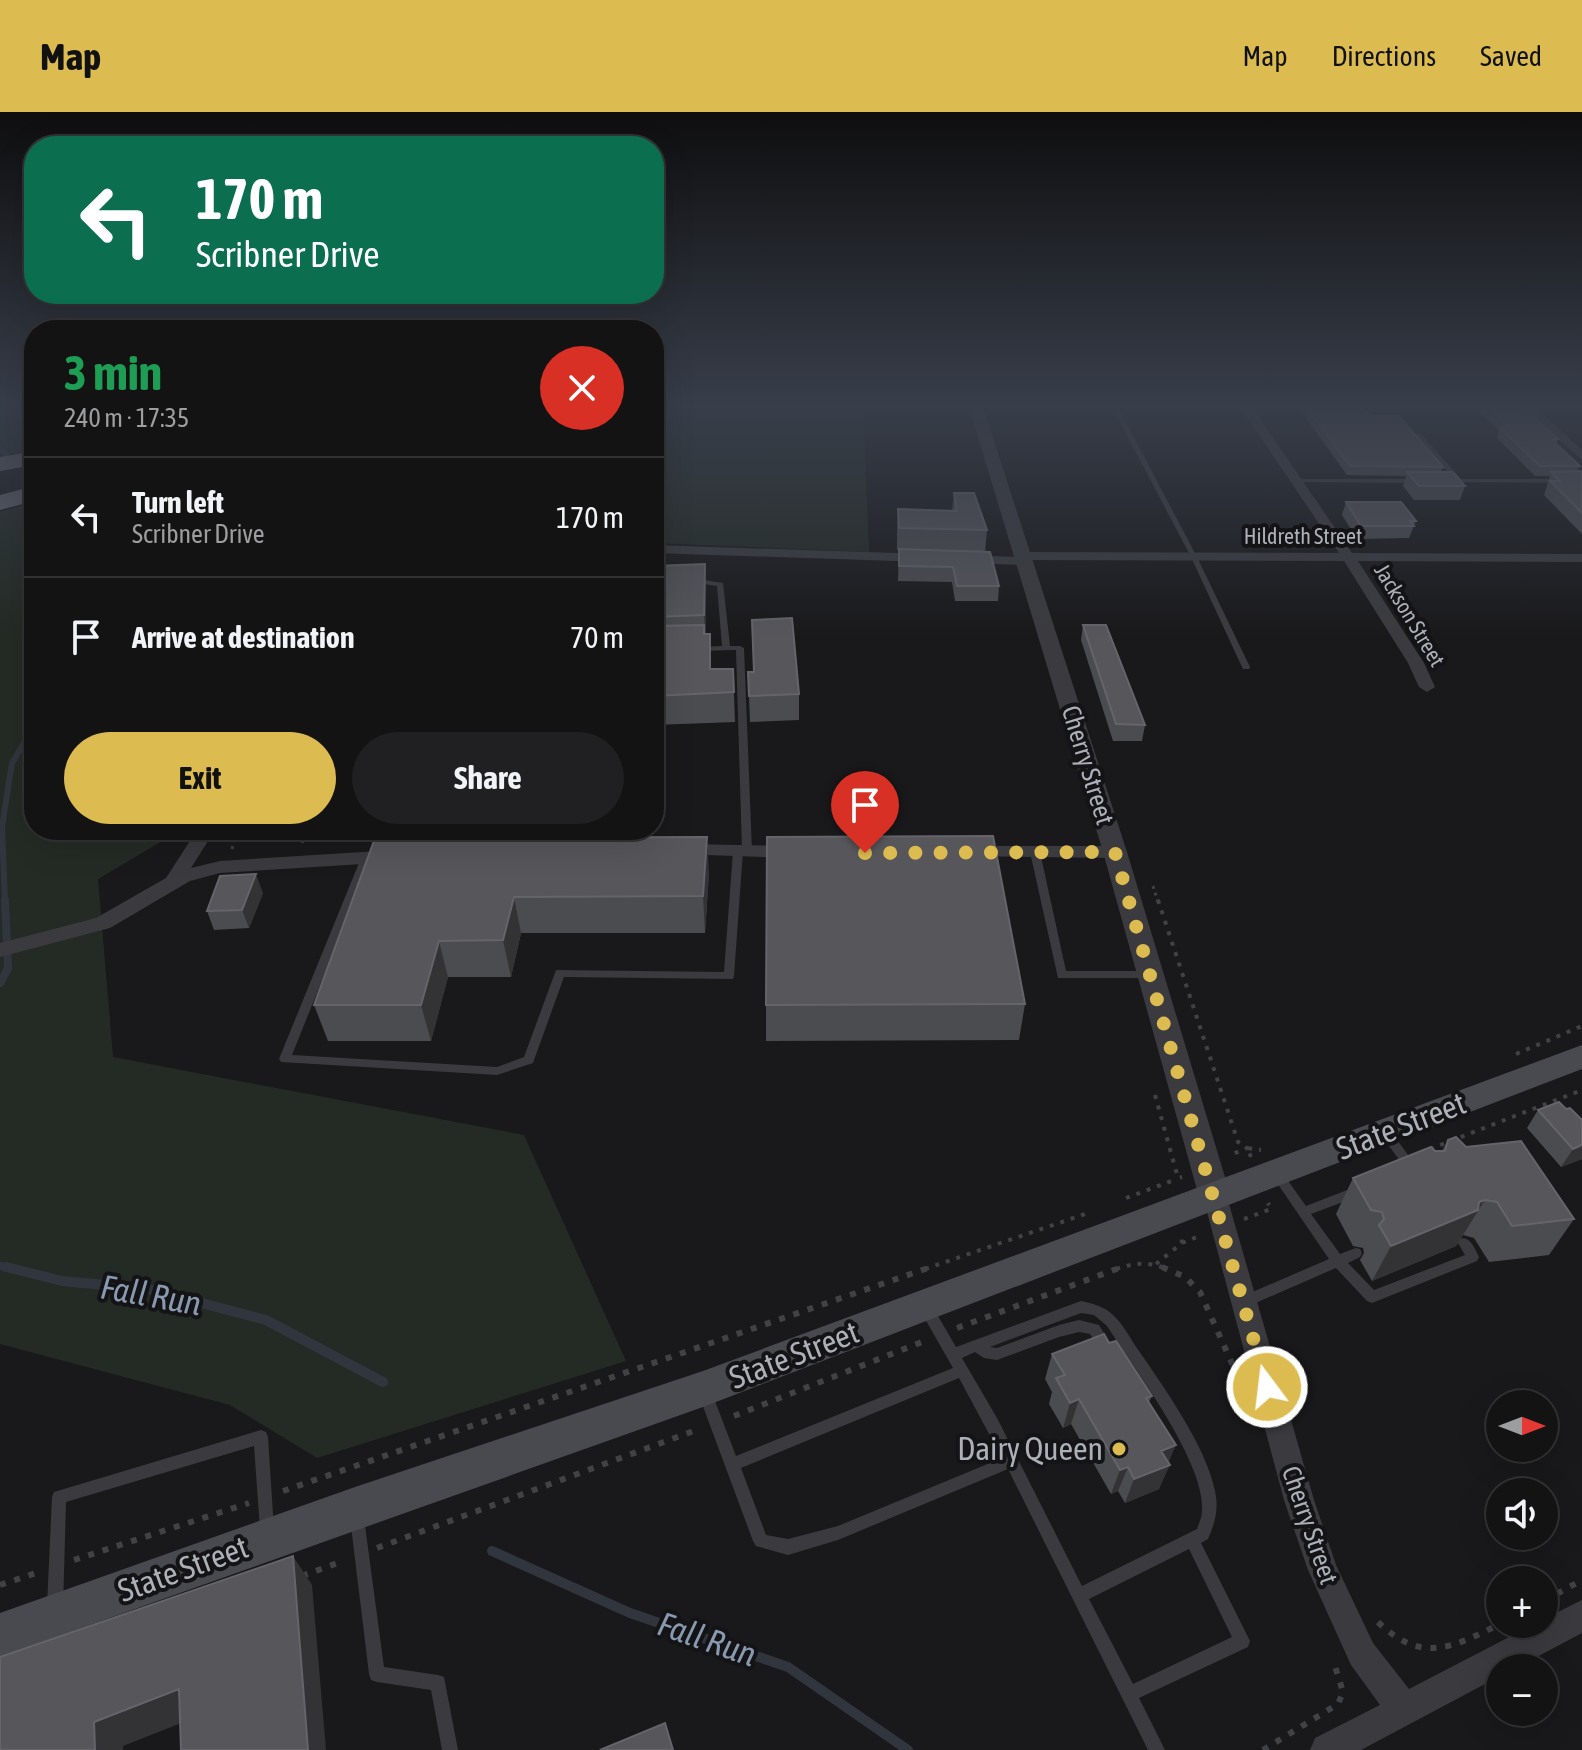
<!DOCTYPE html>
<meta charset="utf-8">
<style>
:root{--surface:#131314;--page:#202022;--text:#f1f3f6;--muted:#9d9ea0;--line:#323234;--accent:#dcbc50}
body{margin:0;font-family:"Asap Condensed",sans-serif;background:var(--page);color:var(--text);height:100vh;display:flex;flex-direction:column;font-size:30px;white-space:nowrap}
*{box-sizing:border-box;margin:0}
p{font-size:26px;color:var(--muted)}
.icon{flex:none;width:44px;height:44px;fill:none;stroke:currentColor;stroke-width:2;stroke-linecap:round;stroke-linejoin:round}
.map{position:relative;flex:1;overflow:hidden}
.drawer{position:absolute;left:24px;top:208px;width:640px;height:520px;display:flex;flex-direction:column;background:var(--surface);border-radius:32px;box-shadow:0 8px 32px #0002,0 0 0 2px var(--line)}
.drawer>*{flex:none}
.hud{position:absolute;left:24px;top:24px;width:640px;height:168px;border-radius:32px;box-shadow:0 8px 32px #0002,0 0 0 2px var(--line);background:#0b6e4f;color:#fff;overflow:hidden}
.needle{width:52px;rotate:90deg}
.fabs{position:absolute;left:1486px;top:1278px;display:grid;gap:16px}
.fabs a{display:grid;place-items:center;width:72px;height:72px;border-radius:50%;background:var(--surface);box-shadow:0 8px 32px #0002,0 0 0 2px var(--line);font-size:40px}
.pin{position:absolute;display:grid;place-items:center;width:68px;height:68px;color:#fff;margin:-82px -34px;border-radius:50% 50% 50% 0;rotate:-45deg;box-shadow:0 0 8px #0007}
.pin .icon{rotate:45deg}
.me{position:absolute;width:88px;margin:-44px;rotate:345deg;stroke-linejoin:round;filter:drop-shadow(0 0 6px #0008)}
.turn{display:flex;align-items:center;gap:28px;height:168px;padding:0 40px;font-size:36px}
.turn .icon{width:104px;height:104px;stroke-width:2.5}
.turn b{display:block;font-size:56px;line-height:68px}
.round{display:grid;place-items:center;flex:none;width:84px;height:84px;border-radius:42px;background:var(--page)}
.summary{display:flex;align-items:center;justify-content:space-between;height:136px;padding:0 40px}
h1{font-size:48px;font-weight:700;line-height:60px;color:#1e9e55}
.button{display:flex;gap:16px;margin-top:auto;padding:16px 40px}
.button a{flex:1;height:92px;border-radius:48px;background:var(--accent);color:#111;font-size:32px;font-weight:700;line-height:92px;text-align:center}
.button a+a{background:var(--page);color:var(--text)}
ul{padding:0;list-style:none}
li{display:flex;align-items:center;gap:24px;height:120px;padding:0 40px;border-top:2px solid var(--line)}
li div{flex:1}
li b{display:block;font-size:30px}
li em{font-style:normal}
header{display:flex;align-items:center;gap:48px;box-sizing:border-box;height:112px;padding:0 40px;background:var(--accent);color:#111}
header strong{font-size:38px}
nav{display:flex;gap:44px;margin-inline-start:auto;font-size:28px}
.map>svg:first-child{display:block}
.green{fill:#242b25}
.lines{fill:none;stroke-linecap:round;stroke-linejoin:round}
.stream-far3{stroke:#31363e;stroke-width:5}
.stream-far2{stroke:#31363e;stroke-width:6}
.stream-far1{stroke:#31363e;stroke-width:8}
.stream{stroke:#31363e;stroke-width:10}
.path-far2{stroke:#414246;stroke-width:3;stroke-dasharray:3 4;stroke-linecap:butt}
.path-far1{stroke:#414246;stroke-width:4;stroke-dasharray:4 7;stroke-linecap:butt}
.path{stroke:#414246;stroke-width:6;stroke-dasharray:6 9;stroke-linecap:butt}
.service{fill:#3b3b3f;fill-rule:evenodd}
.minor{fill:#3b3b3f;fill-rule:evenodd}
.tertiary{fill:#3b3b3f;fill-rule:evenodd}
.secondary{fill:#494a4f;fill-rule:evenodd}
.motorway{fill:#676970;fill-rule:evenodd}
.wall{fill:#4b4c50}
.shaded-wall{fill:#333336}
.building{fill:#56565b;stroke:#64646a;stroke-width:2}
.route{stroke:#dcbc50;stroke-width:14;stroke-dasharray:0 25.2}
.poi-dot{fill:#dcbc50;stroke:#141416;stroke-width:3}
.labels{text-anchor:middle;stroke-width:8;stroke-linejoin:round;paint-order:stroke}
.far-street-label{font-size:22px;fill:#adb0b9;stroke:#141416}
.street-label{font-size:26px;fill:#adb0b9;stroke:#141416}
.near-street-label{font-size:32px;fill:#adb0b9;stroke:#141416}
.near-poi-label{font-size:32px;fill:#adb0b9;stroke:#141416;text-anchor:end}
.near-water-label{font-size:34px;font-style:italic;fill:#8999af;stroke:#141416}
</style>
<header>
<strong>Map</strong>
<nav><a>Map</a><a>Directions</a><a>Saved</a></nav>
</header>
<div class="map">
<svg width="1582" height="1638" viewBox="0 0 1582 1638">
<rect width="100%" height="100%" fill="#19191b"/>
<path class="green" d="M0 295H34V338L0 343Z
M654 295H863L869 440 654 431Z
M34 390V718H181L98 767 113 945 524 1023 626 1249 317 1346 230 1293 0 1232V400Z"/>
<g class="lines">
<path class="stream-far3" d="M0 336 7 343"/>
<path class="stream-far2" d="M5 790 2 715 12 651 34 614"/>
<path class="stream-far1" d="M0 871 8 856 5 788
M0 1154 14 1157"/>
<path class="stream" d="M6 1155 62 1169 148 1177 266 1208 383 1270
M492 1439 630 1501 788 1555 908 1638"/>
<path class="path-far2" d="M465 726 515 723 552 726
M302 731 306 718
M232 737 237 718
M1153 774 1158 790"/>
<path class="path-far1" d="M1158 788 1238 1030 1247 1036 1230 1043
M1516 942 1582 914
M1155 983 1178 1066 1182 1065
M1430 1037 1582 978
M1251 1045 1247 1036 1261 1038
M1126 1086 1177 1067
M1244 1107 1271 1097 1268 1091
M1182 1131 1202 1123
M1156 1152 1182 1131 1181 1122
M925 1157 1088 1101
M1116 1157C1135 1151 1147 1149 1167 1157"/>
<path class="path" d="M1162 1155 1185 1165 1200 1180 1234 1256
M957 1216 1122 1155
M734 1304 927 1228
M283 1379 931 1155
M377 1436 699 1317
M74 1448 249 1391
M302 1464 343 1449
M0 1473 36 1461
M1544 1489 1582 1468
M1378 1510C1421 1552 1452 1536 1500 1512
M1263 1638 1338 1592 1343 1580 1334 1551"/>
<path class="service" d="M1112 295H1118L1197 445 1250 555 1249 557H1243L1242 555 1191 445Z
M1416 321H1420L1461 367H1582V371L1446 370V368L1454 367 1416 323Z
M1298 367H1416L1419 369 1416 371 1296 370V368Z
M691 466 723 471 730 534H740L744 536 752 739 747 742 743 739 734 864 733 867 564 865 533 951 497 963 281 950 279 947 361 746 366 743 371 746 292 943 497 955 524 945 556 858 724 860 733 739 738 736 742 738 736 538 697 539 693 537 697 535 722 534 717 474 691 470Z
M1035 737 1040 740 1066 859H1148L1153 863 1152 866H1058L1030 740Z
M1385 1015 1389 1017 1414 1051 1416 1054 1414 1057 1410 1059 1406 1057 1381 1023 1379 1020 1381 1017Z
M1277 1057 1281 1059 1306 1094 1355 1075 1359 1076 1361 1080 1359 1084 1311 1102 1340 1142 1356 1136 1360 1137 1362 1141 1360 1145 1348 1151 1374 1178 1465 1143 1458 1131 1460 1127C1470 1123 1475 1137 1479 1145L1477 1149 1372 1191 1367 1189 1336 1156 1251 1193 1246 1195 1241 1193 1239 1189 1241 1185 1329 1147 1273 1065 1271 1062 1273 1059Z
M1081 1189C1094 1192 1104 1194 1114 1204 1124 1213 1131 1228 1139 1239 1165 1277 1206 1334 1215 1379 1219 1397 1215 1411 1208 1427L1201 1431 1250 1529 1248 1535 1139 1586 1165 1638H1148L1008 1357 838 1428 788 1443 756 1434 753 1429 698 1281 700 1276 705 1274 710 1276 736 1344 953 1256 921 1200 919 1196 921 1192 926 1190 931 1192 956 1235ZM1081 1201 1094 1203 1107 1214C1134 1256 1206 1351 1202 1399 1202 1405 1199 1411 1197 1417L1082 1474 997 1306 962 1246 975 1240 984 1246 997 1248 1059 1225 1079 1220 1090 1222 1100 1238 1105 1240 1110 1238 1112 1234 1099 1213 1079 1208 1059 1213 997 1236 990 1235ZM959 1266 1002 1346 838 1414 788 1427 766 1423 741 1356ZM1189 1437 1232 1525 1133 1572 1089 1487Z
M261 1318 266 1320 268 1325 274 1417 272 1422 267 1424 262 1422 260 1417 254 1334 66 1390 63 1495 61 1501 55 1503 49 1501 47 1495 52 1385 54 1380Z
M357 1399 362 1401 364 1406 384 1555 438 1563 444 1565 458 1638H442L431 1578 377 1570 371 1568 369 1562 350 1406 352 1401Z"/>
<path class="minor" d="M1240 295H1252L1352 441 1582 442V450L1358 449 1424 551 1435 575 1427 580 1419 575 1408 551 1344 449 1031 448 1025 453 966 451 959 447 966 443 1017 445 1024 440 1339 441Z
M1522 295H1535L1582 338V348Z
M654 433 926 442 933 446 926 450 654 441Z
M197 718H215L191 756 220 749 395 738 404 744 395 750 220 761 190 769 110 816 0 845V831L96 806 166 766Z
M683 732 795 734 804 740 795 746 676 742 674 738 676 734Z
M971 734H1115L1124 740 1115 746 964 744 962 740Z
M1215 1075 1224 1078 1227 1085 1314 1388 1336 1453 1373 1531 1409 1577 1534 1512H1544V1507L1582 1488V1521L1516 1556H1500V1564L1361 1638H1310L1315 1626 1380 1593 1351 1553 1308 1458 1284 1388 1203 1085 1206 1078Z"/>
<path class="tertiary" d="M969 295H983L1127 740 1231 1085 1226 1094 1215 1098 1204 1094 1199 1085 1103 740Z"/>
<path class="secondary" d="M1582 933V957L703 1295 0 1545V1501L355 1375 703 1259Z"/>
<path class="motorway" d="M34 339V353L0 359V345Z
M34 374V389L0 398V383Z"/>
</g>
<path class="wall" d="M1301 295H1361L1371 304 1443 355 1441 360 1465 374 1460 388H1414L1403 374 1406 364 1347 363 1300 298Z
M1474 295H1522L1558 327 1556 332 1580 354 1577 359H1582V422L1544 383 1550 364H1535L1497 326 1499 318Z
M1568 295H1582V298H1571Z
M954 381 987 418 985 440 999 474 998 489H955L952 470 898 469 899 438H897V420L898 397 952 399Z
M1346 390 1416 409 1409 426 1357 427 1342 403Z
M705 452 706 480V522L711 557H733L735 610 654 613V454Z
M1083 513 1145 613 1142 629H1113L1081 528Z
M748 560 799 582V608L750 610Z
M375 726 709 761 705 821H521L511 865H448L431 929H328L314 893Z
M263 781 249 816 214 818 207 799Z
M1025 892 1019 928 766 929V893Z
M1566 997 1582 1047 1561 1055 1527 1016 1538 998Z
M1448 1028 1466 1035 1574 1107 1549 1143 1489 1150 1474 1126 1463 1123 1456 1134 1372 1169 1360 1148 1364 1141 1363 1136 1353 1134 1336 1102 1353 1066 1435 1039H1442Z
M1109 1231 1152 1284 1149 1290 1168 1351 1159 1377 1125 1391 1118 1379 1111 1382 1071 1312 1063 1316 1049 1292 1052 1280 1045 1267 1052 1242Z"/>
<path class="shaded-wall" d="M705 452 706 480V531L704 503Z
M707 725 709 761 705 821 703 784Z
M256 762 263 781 249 816 242 798Z
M514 785 521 821 511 865 503 828Z
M439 829 448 865 431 929 421 893Z
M1582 1033V1047L1561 1055 1573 1037Z
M1485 1088 1456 1134 1372 1169 1391 1134Z
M1079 1287 1071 1312 1063 1316 1070 1291Z
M1176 1333 1167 1354 1170 1353 1159 1377 1125 1391 1134 1367 1161 1339Z
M1128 1355 1118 1379 1111 1382 1120 1358Z
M293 1444 312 1473 326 1638H308Z
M179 1577 204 1602 123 1634V1638H95L94 1610Z"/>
<path class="building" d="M1306 295H1361L1371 304H1399L1443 355 1350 354Z
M1488 295H1522L1558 327 1552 328 1580 354H1540L1500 316H1511Z
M1582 359V401L1550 369H1560L1551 360Z
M1407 360H1453L1465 374H1419Z
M954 381H974L987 418 899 416 898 397 957 399Z
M1346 390H1401L1416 409H1410L1414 414H1361Z
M899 437 990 440 999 474H957L953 455 899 454Z
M705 452 704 503 654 505V454Z
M792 506 799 582 749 584 748 560H754L752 508Z
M704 513V522H710V557H733L734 580 654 584V514Z
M1083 513H1106L1145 613 1116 612Z
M993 724 1025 892 766 893 767 725Z
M707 725 703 784 514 785 503 828 439 829 421 893H314L375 726Z
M256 762 242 798 207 799 220 764Z
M1559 990 1566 997 1570 996 1582 1008V1033L1573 1037 1538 998Z
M1456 1025 1466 1035 1521 1029 1574 1107 1512 1114 1497 1090 1485 1088 1479 1090 1478 1098 1391 1134 1379 1113 1384 1107 1382 1100 1371 1098 1353 1066 1431 1035 1435 1039H1445L1448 1028Z
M1104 1222 1109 1231 1116 1229 1152 1284 1146 1286 1176 1333 1161 1339 1170 1353 1134 1367 1128 1355 1120 1358 1079 1287 1070 1291 1056 1266 1065 1263 1052 1242Z
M293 1444 308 1638H181L179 1577 94 1610 95 1638H0V1545Z
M665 1611 673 1638H600Z"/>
<linearGradient id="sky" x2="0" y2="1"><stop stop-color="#0e0e0f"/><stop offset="0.56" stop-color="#383e4a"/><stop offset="1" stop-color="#383e4a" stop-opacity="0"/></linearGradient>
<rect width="1582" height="524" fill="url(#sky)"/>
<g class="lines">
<path class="route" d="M865 741 1115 740 1267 1275"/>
</g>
<circle class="poi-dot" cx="1119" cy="1337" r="8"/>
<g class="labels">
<g class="far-street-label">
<text x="1303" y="432">Hildreth Street</text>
<text transform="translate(1410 503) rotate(59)" y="8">Jackson Street</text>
</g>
<g class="street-label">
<text transform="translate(1088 653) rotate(73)" y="9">Cherry Street</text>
<text transform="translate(1310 1413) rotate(71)" y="9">Cherry Street</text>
</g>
<g class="near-street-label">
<text transform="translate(1401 1014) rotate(-21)" y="11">State Street</text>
<text transform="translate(794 1243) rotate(-21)" y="11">State Street</text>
<text transform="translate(183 1457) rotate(-20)" y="11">State Street</text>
</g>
<g class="near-poi-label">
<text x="1103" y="1348">Dairy Queen</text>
</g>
<g class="near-water-label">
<text transform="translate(151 1183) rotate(10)" y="12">Fall Run</text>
<text transform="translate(707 1527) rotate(19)" y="12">Fall Run</text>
</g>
</g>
</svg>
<div class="fabs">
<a><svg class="needle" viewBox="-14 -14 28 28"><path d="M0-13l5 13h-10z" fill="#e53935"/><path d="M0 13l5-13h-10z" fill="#9d9ea0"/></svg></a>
<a><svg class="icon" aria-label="sound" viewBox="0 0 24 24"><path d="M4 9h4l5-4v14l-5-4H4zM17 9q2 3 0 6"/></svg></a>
<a>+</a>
<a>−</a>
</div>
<div class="pin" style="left:865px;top:741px;background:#d93025"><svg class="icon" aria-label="arrive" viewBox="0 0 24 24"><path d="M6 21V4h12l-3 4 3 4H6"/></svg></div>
<svg class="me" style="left:1267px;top:1275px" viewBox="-20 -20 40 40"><circle r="17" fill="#dcbc50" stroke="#fff" stroke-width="3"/><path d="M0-11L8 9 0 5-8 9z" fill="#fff"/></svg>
<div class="hud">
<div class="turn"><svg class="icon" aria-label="left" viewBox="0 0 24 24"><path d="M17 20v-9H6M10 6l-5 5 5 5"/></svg><div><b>170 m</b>Scribner Drive</div></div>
</div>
<section class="drawer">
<div class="summary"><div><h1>3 min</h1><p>240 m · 17:35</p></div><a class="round" style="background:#d93025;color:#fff"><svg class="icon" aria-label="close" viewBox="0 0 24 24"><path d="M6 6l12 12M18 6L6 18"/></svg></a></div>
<ul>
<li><svg class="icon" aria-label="left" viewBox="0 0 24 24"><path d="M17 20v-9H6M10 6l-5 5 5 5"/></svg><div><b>Turn left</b><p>Scribner Drive</p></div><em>170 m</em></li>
<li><svg class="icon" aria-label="arrive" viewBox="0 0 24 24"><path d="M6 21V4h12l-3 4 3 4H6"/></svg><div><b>Arrive at destination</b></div><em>70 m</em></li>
</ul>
<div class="button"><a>Exit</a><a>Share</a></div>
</section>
</div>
